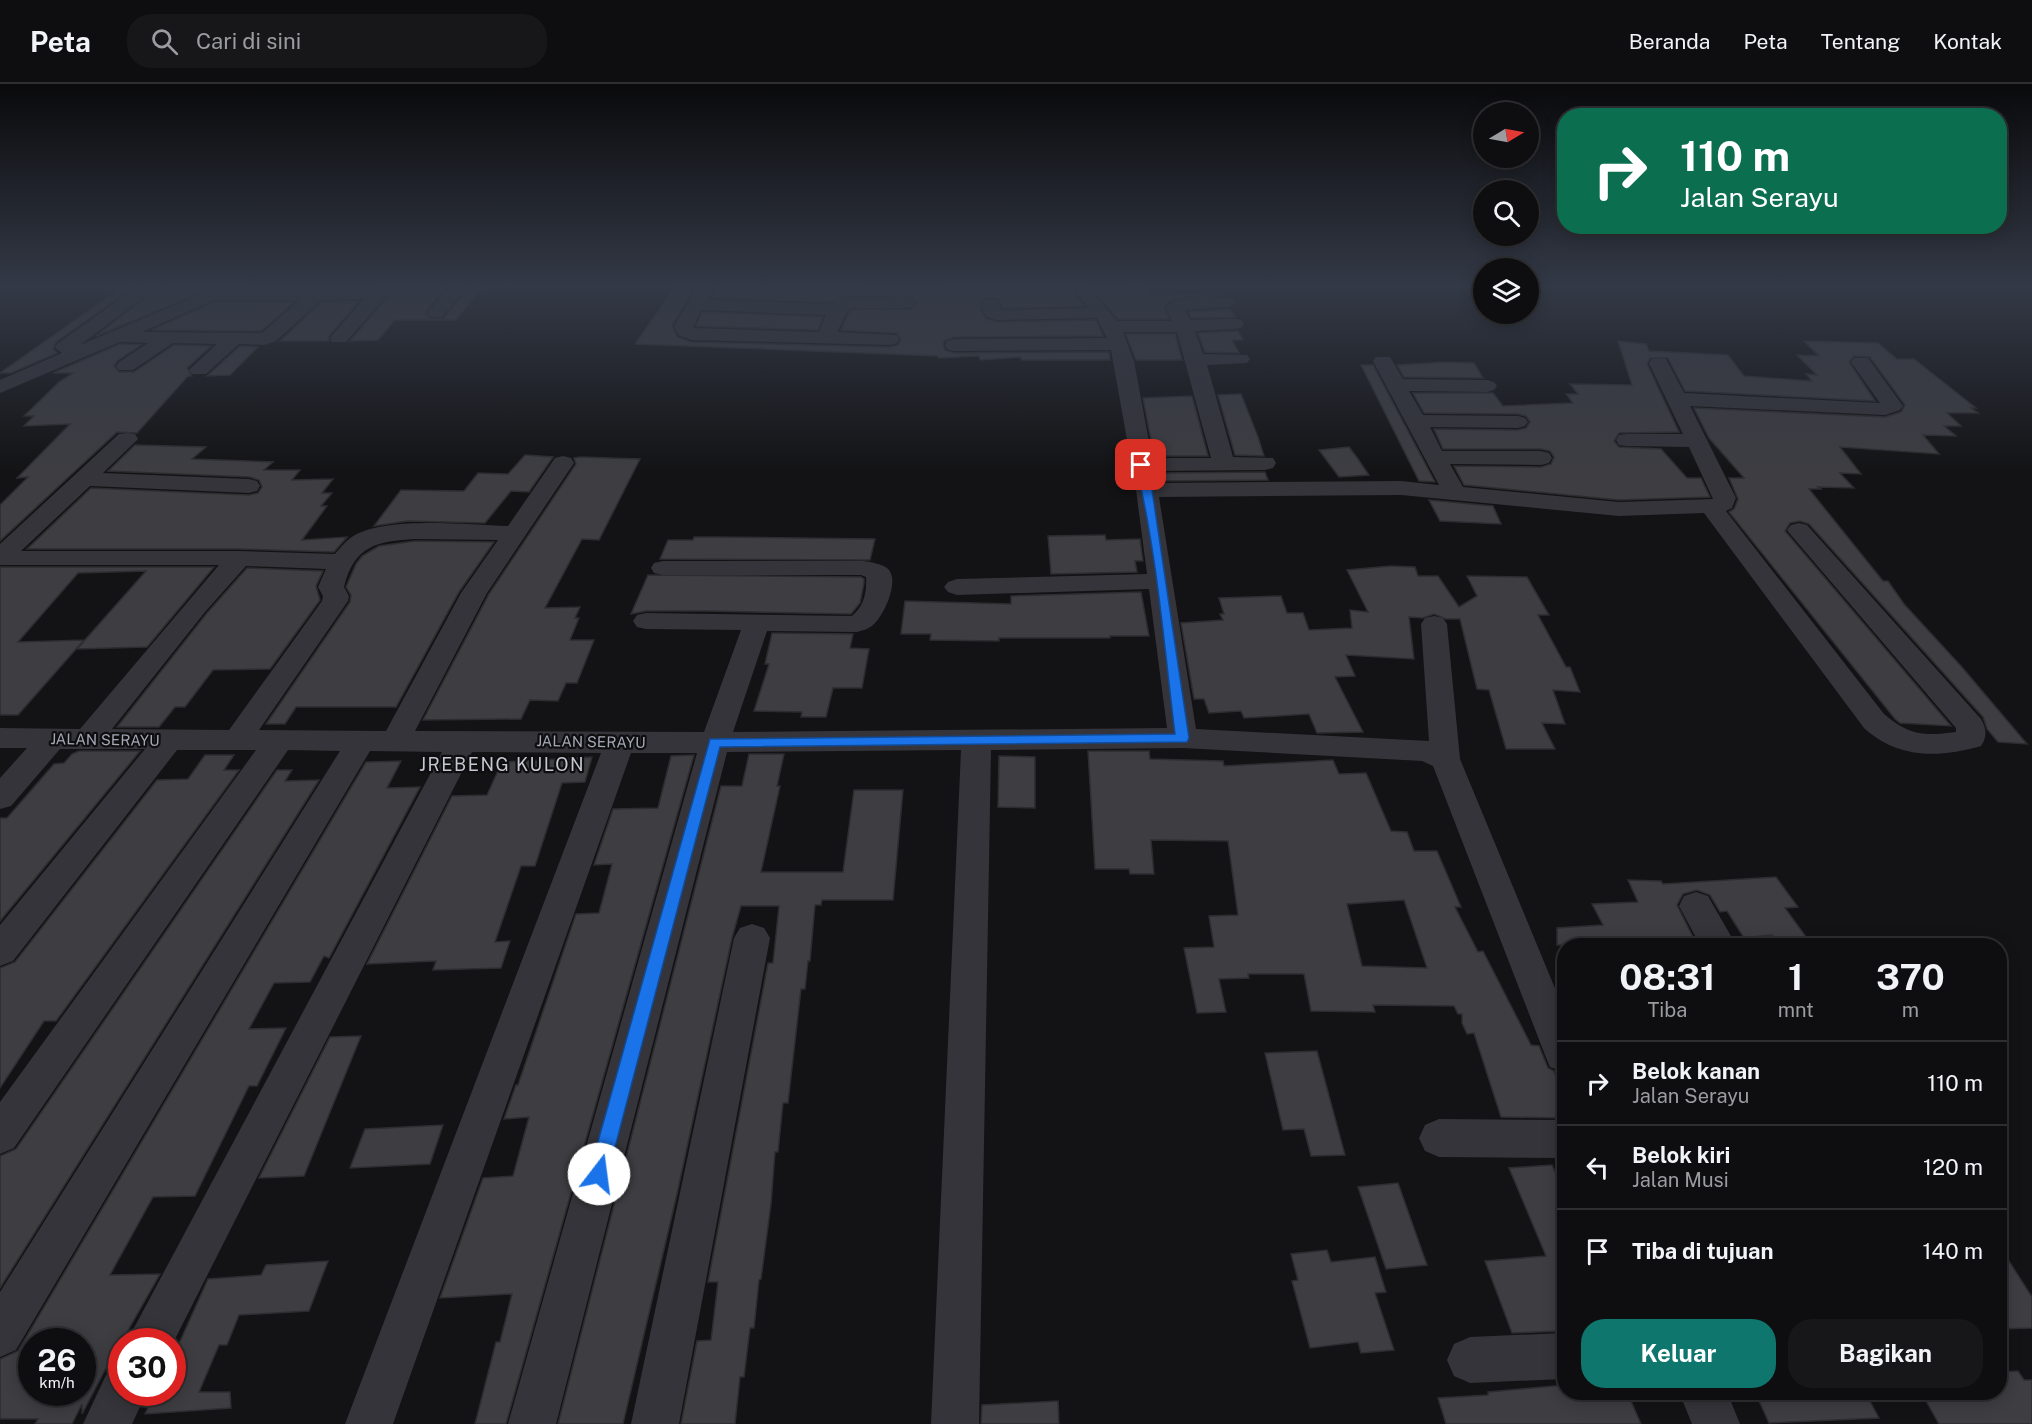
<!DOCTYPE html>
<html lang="id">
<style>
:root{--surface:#0e0e10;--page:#171719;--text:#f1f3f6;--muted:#9b9c9f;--line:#2e2e30;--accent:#0f766e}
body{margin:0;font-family:"Public Sans",sans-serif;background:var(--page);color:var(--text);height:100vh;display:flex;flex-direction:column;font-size:22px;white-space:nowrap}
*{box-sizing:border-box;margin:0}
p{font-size:20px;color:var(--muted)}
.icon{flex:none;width:33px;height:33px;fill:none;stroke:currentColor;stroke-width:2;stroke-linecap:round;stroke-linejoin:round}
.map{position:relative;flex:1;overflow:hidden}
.drawer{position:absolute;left:1557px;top:854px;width:450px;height:462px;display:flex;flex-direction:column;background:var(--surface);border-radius:24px;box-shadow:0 3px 15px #0003,0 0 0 2px var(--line)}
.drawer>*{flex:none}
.banner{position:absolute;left:1557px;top:24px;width:450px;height:126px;border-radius:24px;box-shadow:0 3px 15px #0003,0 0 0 2px var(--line);background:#0b6e4f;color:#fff;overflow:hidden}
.needle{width:39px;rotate:80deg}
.fabs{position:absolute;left:1473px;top:18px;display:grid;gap:12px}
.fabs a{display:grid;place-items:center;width:66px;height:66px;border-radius:50%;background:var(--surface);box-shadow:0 3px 15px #0003,0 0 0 2px var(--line);font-size:30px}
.speed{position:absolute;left:18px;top:1244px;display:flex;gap:12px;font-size:30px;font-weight:700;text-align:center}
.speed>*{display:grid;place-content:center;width:78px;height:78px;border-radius:50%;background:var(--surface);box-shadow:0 3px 15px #0003,0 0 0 2px var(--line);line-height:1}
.speed small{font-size:15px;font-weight:400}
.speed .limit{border:9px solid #d22;background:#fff;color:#111}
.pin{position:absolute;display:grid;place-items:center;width:51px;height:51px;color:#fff;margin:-26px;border-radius:12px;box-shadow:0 3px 9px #0006}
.me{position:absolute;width:66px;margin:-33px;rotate:15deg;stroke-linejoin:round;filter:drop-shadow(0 0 4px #0008)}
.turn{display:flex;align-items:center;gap:21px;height:126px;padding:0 24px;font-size:27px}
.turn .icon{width:78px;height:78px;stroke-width:2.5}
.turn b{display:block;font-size:42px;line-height:51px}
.eta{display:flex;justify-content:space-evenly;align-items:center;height:102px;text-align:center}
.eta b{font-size:36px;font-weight:700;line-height:42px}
.primary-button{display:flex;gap:12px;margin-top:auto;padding:12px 24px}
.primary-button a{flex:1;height:69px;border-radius:24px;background:var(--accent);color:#fff;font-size:24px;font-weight:700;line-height:69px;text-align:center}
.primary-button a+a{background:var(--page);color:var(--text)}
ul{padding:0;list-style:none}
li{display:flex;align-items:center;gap:18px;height:84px;padding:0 24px;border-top:2px solid var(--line)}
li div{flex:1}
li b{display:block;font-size:22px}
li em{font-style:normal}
header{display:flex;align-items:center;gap:36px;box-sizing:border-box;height:84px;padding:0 30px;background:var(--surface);border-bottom:2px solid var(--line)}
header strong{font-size:28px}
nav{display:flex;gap:33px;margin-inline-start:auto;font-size:21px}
.search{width:420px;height:54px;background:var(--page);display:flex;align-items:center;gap:15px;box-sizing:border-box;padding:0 21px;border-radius:24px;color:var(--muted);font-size:22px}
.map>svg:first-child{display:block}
.building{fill:#3d3d42;stroke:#2d2d31;stroke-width:1.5;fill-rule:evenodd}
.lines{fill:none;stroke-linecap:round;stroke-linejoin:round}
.minor{fill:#34343a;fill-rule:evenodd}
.route{fill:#1a73e8;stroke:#114b97;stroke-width:1.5}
.labels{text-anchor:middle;stroke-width:4.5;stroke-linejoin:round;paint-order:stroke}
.street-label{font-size:15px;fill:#a4a8b5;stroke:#0e0e10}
.quarter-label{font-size:18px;letter-spacing:1.5px;fill:#c5c7d1;stroke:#0e0e10}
</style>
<header>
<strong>Peta</strong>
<div class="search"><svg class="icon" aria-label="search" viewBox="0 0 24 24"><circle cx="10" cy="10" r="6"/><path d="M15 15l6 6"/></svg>Cari di sini</div>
<nav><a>Beranda</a><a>Peta</a><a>Tentang</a><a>Kontak</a></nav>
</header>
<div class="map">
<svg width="2032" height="1340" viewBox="0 0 2032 1340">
<rect width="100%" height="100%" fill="#131315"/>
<path class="building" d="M125 201H136L56 258 53 265 57 269 11 289H0Z
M162 201H375L211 204 96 252Z
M398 201H448L425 228 430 235 444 234 471 201H484L456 236H395L378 256 350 257Z
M676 201H696L672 241 677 253 691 258 890 263 898 261 901 256 897 249 841 246 850 226 912 225 917 219 912 213 844 212 831 218 712 214 719 201H839L942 205 941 201H1066L1084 222 1003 224 998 214H985L980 219 981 227 986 235 997 238 1096 236 1103 252 954 253 945 256 943 260 945 266 954 269 1109 268 1110 276H1021V273L980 276 979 272 938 274V272L635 260Z
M1143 201 1150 212 1221 209 1222 211 1185 213 1170 217 1164 222 1169 235H1118L1092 204Z
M359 217 328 253 329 257H280L322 218Z
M214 218H294L261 247 152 246Z
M1226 225H1230L1235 233 1191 234 1189 228Z
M702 228 823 233 818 246 696 242Z
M1238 247 1243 256H1232L1239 269 1205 268 1198 249Z
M1126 250H1175L1182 276H1136Z
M1618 257 1646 260 1649 267 1728 271 1744 292 1812 297 1806 290 1817 291 1797 271 1819 272 1804 257 1878 259 1897 275H1914L1976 324H1971L1978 329H1947L1961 342H1944L1956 352 1923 351 1939 370 1840 363 1861 390 1840 389 1854 404 1818 403 1821 405H1809L1883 497H1888L1904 520 1961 582 2027 660 1998 658 1987 645 1983 633 1809 440 1800 437 1790 439 1785 447 1951 642 1900 639 1895 635 1729 428 1734 425 1738 415 1729 394H1744L1709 354 1694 324 1885 333 1901 328 1905 321 1870 273 1854 272 1849 278 1875 317 1685 307 1668 274H1650L1647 280 1679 348 1619 349 1614 357 1619 363 1661 365 1687 394H1701L1710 413 1619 416 1464 401 1454 382 1541 383 1551 380 1554 373 1550 367 1541 365H1443L1434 345 1518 346 1526 344 1530 338 1526 332 1518 330 1424 329 1413 309H1493L1503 322 1573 319 1566 310H1578L1570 300 1632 301Z
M120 260 141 261 117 277 114 282 119 288H134L174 261 211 262 187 284 192 292H188L137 349 117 348 0 457V421L28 393 17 394 70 340 24 342 34 332H24L59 298 73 289H53Z
M240 262 258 263 230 291 207 292Z
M1447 278 1474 279 1483 294 1404 293 1397 281Z
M1361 281H1373L1435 398 1419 397Z
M1241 310 1258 353 1264 372 1235 371 1218 311Z
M1192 312 1208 372H1154L1143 314Z
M135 361 206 363 192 375 273 378 264 386H300L292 396 333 395 322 409H332L321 422H327L302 456 347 453 334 468 239 465H27L91 404 249 411 258 409 262 403 259 396 249 393 108 387Z
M1349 363 1358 375 1369 391 1339 393 1319 366Z
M525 371 553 373 529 408 511 407 485 439 408 437 374 442 401 406 464 407 478 389 508 390Z
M580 373 640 375 599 456 582 455 545 524 580 523 575 534H579L570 556H594L577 599H566L558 617 530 616 521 635 423 636 489 510 576 380 574 374Z
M1265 388 1268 396 1159 397 1158 389Z
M1429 416 1493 422 1501 440 1440 437Z
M1105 451 1106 456 1140 455 1143 477H1135L1137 488 1051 490 1048 452Z
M694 453H714L875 455 870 476 660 475 668 456H693Z
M415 457 494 458 459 508 396 623H296L285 640H266L350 518 351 511 346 503 356 480 362 472 379 462Z
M1391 482 1415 483 1418 492H1438L1459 523 1477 512 1467 492 1527 493 1549 531H1538L1566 583H1570L1580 608 1553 606 1565 640 1542 639 1555 665H1506L1489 606 1477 605 1460 535H1446L1434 530 1423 534 1409 533 1414 575 1346 571 1355 592 1335 593 1363 648 1317 649 1309 630 1244 634 1241 627 1209 629 1204 615H1194L1181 539 1223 536 1220 530H1224L1219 514 1281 512 1287 529H1303L1309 546 1352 544 1350 526 1368 528 1347 486Z
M0 483H214L147 563 77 565 146 487 78 489 18 558 84 556 18 631H0Z
M247 484 323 487 316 502 320 516 270 585 213 586 185 623H175L159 643H117L207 529Z
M648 491 861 493 864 495V499L860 519 851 530 708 527H646L631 530Z
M1141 508 1149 552H1110V554H999V557L930 556 931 550H901L905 517 1011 520V512Z
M772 549 853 550 850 564 869 565 862 604H833L826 633H801L802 628 754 627 769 580H765Z
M79 667H140L0 837V734H7L54 680 64 679 72 670Z
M1088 667H1149L1150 675 1223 677 1224 682 1333 676 1339 690 1366 689 1391 747 1407 748 1414 767H1437L1461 823H1455L1478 868 1483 867 1531 961 1539 962 1548 984 1554 987 1564 1016V1034L1501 1033 1474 949 1467 950 1462 939V930H1458L1454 922 1373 921 1375 928 1311 927 1304 890H1248L1249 894 1219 895 1226 928 1197 929 1184 864 1214 863 1209 832 1238 831 1228 757 1151 756 1154 790H1130L1129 785H1095ZM1404 816 1427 884 1362 882 1347 820Z
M749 670H784L777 702H780L761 788H843L854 706H903L893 816H822L821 821H815L810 877H808L805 905H801L788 1019H783L778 1068H775L771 1120 761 1195 759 1196 754 1244H750L744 1293H740L735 1340H681L697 1257 711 1256 718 1198H708L768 879H773L779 822H741L732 854 677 1110 623 1340H558L721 702H742Z
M205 671H234L224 686H239L56 937H44L0 1004V884L15 878 157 696 188 695Z
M694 671 506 1340H475L496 1258H500L512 1210 440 1214 483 1094 513 1092 529 1033 504 1035 516 1001H518L576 830 599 829 612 780 594 781 613 725 658 724 671 672Z
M999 672 1035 673V724L998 723Z
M592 673 585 698 562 699 535 782H521L495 858 510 857 501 884 433 886 436 877 367 880 452 712 487 711 502 678Z
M401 677 387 704 420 703 329 874 324 872 310 898 274 899 249 945 286 944 257 1002H249L195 1112 153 1113 110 1191 160 1190 122 1257 120 1265H116L82 1330V1320L72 1340H35L38 1335H0V1275L18 1267 366 678ZM82 1256V1308H32V1257Z
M277 686H292L285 697 319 696 0 1204V1072L16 1065Z
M1776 793 1798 823 1785 824 1812 861H1779L1772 851 1744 854 1727 827 1720 828 1710 811 1697 806 1683 810 1677 821 1697 861H1557V844L1603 841 1592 820 1638 818 1628 796 1661 797 1663 800Z
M361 952 304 1092 259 1094 330 953Z
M1317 967 1345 1071 1311 1072 1304 1045 1283 1046 1265 969Z
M443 1041 430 1080 350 1084 365 1045Z
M1552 1081 1564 1108V1247L1512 1249 1485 1177 1546 1172 1509 1084Z
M1398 1099 1427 1181 1386 1185 1358 1103Z
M2000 1163 2032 1213V1244L2000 1245Z
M1327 1166 1331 1178 1375 1173 1386 1208 1375 1209 1394 1266 1361 1269 1358 1258 1310 1264 1292 1197 1298 1196 1291 1170Z
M328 1177 309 1227 239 1231 227 1261H219L199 1308H230L231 1324 145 1330 155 1308H172V1264H177L208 1195 261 1191 266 1181Z
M2018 1287 2024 1296H2032V1340H1939L1921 1308H2000V1288Z
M1564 1301V1308H1627L1641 1340H1446L1438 1314 1488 1311V1308Z
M1755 1308H1865L1879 1334 1769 1339Z
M1058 1317 1059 1340H981L982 1321Z"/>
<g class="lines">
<path class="minor" d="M140 201H160L80 261 211 206 374 205 378 201H396L346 258H332L330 254 364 215 321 216 276 257 264 261 239 260 206 290H192L189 286 217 260 173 259 133 286H119L116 282 119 278 148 259 120 258 0 309V296L62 269 55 264 57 260ZM214 216H300L262 249 142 248Z
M451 201H469L442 233H430L427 229Z
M699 201H717L708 216 832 220 838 215 844 214H906L912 215 915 219 912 223 906 224H849L837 248 897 251 899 255 897 259 890 261 692 256 678 251 674 242ZM701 226 826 231 819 248 693 244Z
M1069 201H1087L1117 237H1172L1166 223C1175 211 1211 214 1226 213L1232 214 1235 218 1232 222 1226 223 1185 226 1190 236 1235 235 1241 236 1244 240 1241 244 1235 245 1195 247 1203 270 1247 271 1250 275 1247 279 1207 281 1233 373 1273 374 1276 379 1273 384 1265 386 1155 387 1157 399 1401 397 1439 401 1373 277 1376 273H1390L1403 295 1487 296 1494 298 1497 302 1494 306 1487 308 1409 307 1423 331 1518 332 1525 334 1528 338 1525 342 1518 344 1430 343 1442 367H1541L1549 369 1552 374 1549 379 1541 381 1450 380 1463 403 1619 418 1713 415 1689 363 1627 362 1619 361 1616 356 1619 351 1627 350H1683L1649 279 1652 275H1666L1684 309 1880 319 1851 278 1854 274H1868L1903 322 1900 326 1885 331 1690 322 1736 414 1732 424 1726 427 1884 630C1910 652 1924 652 1956 648V644L1791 451 1787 446 1791 441 1799 439 1807 441 1981 635C1987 645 1987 653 1981 662 1939 674 1898 675 1864 644L1704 429 1619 432 1401 411 1159 413 1196 645 1429 657 1421 540 1425 534 1434 532 1443 534 1447 540 1460 675 1564 926V988L1550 983 1545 971 1433 682 1422 677 1183 664 991 666 979 1340H931L961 666 727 668 556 1340H508L697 669H631L393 1340H345L601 669 472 668 172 1261V1257H127L442 668 370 667 16 1266 0 1273V1208L340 667 288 666 14 1064 0 1070V1018L256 666H177L13 877 0 882V841L145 665H60L11 722 0 725V694L27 664H0V644L80 645 219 481H0V460L119 350 127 349 135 350 138 355 103 389 249 395 257 397 260 402 257 407 249 409 90 402 21 467H239L335 470C341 463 347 455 355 451 391 432 467 441 508 442L555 374 563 372 571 374 574 379 487 509 415 647 704 648 741 546 646 545 637 543 633 537 637 531 646 529 852 532C864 522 867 508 866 493L861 491H663L654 489 651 484 654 479 663 477H864C871 478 881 480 887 484 901 495 884 531 874 540 869 545 864 546 857 548L767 547 733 648 1167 644 1149 505 957 511 948 508 944 503 948 498 957 495 1147 490 1136 406 1111 266 954 267 947 265 945 261 947 257 954 255 1107 254 1097 234 997 236C986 234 983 231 982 220L985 216H997L1001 226 1089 224ZM1123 248H1177L1211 374H1152L1134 277ZM415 455 498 456 461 509 386 647 259 646 348 517 349 512 344 503C354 462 377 457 415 455ZM246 482 326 485 318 503 323 512 322 517 229 646 112 645 205 528Z
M1696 808 1708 812 1736 861H1700L1679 822 1684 812Z
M752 840 764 844 770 854 679 1340H631L734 854 740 844Z
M1439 1035 1564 1036V1074L1439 1073 1425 1067 1419 1054 1425 1041Z
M1564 1249V1295L1470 1299 1454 1292 1447 1276 1454 1260 1470 1253Z
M122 1285V1308H147L132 1340H83L106 1291Z
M1679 1308H1727L1740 1340H1692Z"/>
</g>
<linearGradient id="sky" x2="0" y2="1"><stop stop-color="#0a0a0c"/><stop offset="0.52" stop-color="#333946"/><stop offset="1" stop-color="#333946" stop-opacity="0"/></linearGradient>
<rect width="2032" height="389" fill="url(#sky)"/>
<path class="route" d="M1141 378 1146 381 1152 406 1189 654 1187 658 720 663 608 1090 605 1096 599 1099 592 1096 589 1090 710 655 1175 650C1164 561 1157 469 1136 381Z"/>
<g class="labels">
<g class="street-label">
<text transform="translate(105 656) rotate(1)" y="5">JALAN SERAYU</text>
<text transform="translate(591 658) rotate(1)" y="5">JALAN SERAYU</text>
</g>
<g class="quarter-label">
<text x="502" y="687">JREBENG KULON</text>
</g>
</g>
</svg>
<div class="fabs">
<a><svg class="needle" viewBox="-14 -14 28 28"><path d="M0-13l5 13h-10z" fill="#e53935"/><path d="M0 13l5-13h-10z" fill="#9b9c9f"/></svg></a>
<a><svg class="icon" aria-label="search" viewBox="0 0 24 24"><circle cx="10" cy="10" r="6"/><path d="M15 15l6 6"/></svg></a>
<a><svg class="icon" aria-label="layers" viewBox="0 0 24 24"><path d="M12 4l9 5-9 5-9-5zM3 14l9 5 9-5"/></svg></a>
</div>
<div class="speed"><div>26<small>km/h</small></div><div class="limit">30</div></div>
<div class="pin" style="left:1141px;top:381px;background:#d93025"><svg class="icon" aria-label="arrive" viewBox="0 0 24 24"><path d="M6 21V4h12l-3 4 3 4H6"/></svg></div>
<svg class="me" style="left:599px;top:1090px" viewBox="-20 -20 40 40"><circle r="19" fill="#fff"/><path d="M0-13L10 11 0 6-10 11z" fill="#1a73e8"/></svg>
<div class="banner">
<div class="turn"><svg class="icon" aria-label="right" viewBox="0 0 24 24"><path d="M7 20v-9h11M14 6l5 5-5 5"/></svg><div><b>110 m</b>Jalan Serayu</div></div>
</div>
<section class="drawer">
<div class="eta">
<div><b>08:31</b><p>Tiba</p></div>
<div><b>1</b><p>mnt</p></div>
<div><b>370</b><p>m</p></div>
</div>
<ul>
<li><svg class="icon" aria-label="right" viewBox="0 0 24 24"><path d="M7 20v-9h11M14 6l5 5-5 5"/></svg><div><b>Belok kanan</b><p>Jalan Serayu</p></div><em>110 m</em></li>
<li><svg class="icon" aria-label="left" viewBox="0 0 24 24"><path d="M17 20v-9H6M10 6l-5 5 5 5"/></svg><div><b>Belok kiri</b><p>Jalan Musi</p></div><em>120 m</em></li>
<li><svg class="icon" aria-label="arrive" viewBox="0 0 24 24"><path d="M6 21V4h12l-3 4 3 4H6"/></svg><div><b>Tiba di tujuan</b></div><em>140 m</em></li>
</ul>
<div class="primary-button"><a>Keluar</a><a>Bagikan</a></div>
</section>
</div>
